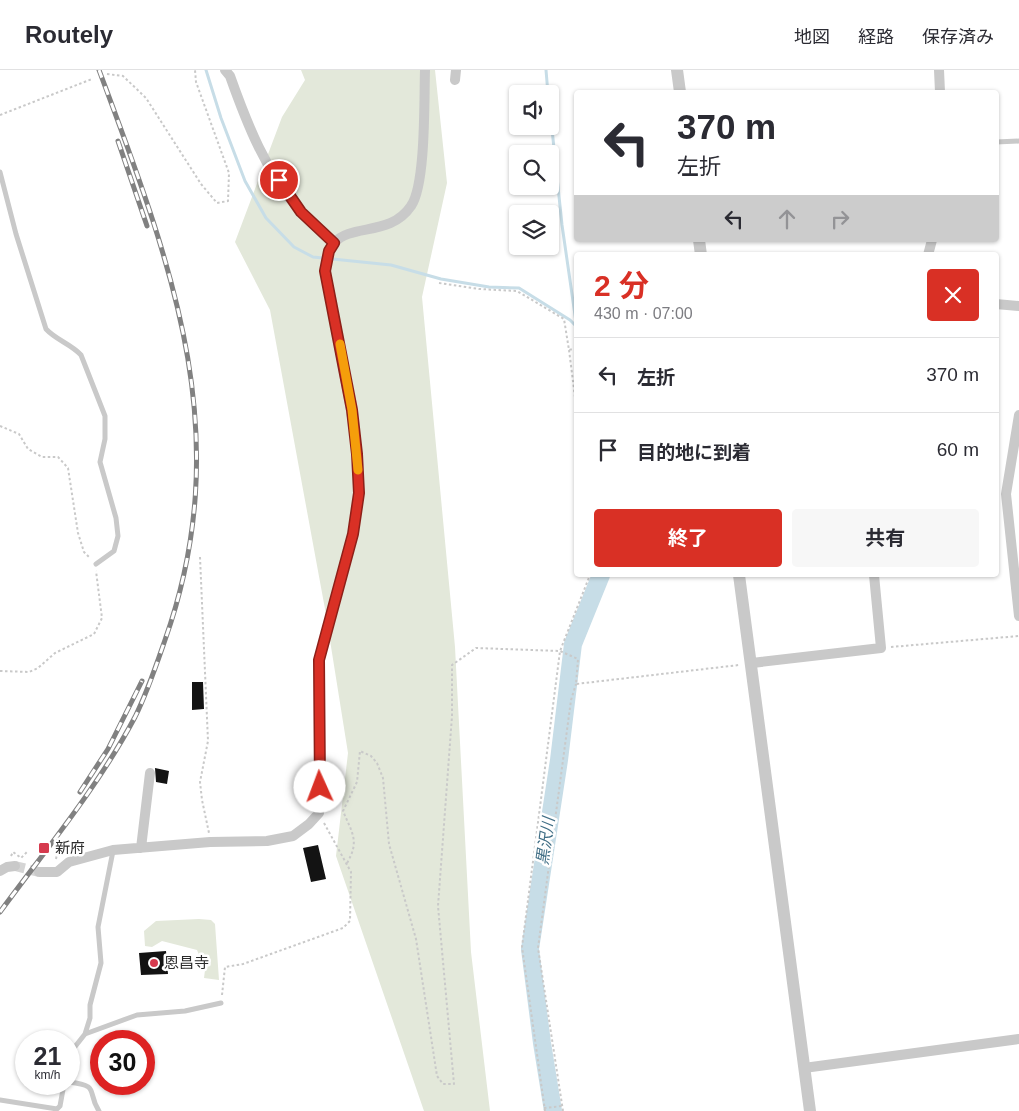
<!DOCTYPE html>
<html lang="ja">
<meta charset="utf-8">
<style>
:root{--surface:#fff;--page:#f7f7f7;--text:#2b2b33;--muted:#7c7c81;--line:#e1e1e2;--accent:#d93025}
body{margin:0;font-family:Helvetica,"Noto Sans JP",sans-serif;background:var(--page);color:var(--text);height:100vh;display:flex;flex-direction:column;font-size:19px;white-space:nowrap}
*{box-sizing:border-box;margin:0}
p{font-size:16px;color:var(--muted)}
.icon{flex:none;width:28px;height:28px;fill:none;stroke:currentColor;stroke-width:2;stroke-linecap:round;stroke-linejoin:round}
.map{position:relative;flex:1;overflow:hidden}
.side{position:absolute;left:574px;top:182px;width:425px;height:325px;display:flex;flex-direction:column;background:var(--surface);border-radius:5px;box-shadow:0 1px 4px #0004}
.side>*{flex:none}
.banner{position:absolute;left:574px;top:20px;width:425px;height:152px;border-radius:5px;box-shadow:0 1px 4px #0004;background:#fff;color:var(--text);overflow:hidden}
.controls{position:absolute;left:509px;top:15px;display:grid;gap:10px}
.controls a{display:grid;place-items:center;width:50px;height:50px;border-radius:5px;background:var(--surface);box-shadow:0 1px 4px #0004;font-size:25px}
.speed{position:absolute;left:15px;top:960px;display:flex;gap:10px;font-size:25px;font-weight:700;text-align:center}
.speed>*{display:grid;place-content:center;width:65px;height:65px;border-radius:50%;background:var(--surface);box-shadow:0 1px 4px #0004;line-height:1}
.speed small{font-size:12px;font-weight:400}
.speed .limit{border:8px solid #d22;background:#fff;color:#111}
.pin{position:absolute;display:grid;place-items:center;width:42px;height:42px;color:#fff;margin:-21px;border:2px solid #fff;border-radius:50%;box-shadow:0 1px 5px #0007}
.me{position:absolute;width:55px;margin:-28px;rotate:358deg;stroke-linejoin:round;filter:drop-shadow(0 0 4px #0008)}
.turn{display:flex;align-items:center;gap:18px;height:105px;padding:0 20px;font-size:22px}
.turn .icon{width:65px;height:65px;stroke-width:2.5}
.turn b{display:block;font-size:35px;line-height:42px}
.lanes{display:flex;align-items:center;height:48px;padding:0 20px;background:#0003;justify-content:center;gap:25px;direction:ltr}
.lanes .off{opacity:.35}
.round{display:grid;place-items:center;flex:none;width:52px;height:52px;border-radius:5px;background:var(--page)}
.overview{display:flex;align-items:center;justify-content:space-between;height:85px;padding:0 20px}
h1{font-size:30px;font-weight:700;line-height:38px;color:var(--accent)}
.cta{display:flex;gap:10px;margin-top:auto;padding:10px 20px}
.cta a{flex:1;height:58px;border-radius:5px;background:var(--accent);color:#fff;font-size:20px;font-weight:700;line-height:58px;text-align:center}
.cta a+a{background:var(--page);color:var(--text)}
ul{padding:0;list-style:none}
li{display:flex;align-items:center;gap:15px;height:75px;padding:0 20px;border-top:1px solid var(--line)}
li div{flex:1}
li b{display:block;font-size:19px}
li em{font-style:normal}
header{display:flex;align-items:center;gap:30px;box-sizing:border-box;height:70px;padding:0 25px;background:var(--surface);border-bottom:1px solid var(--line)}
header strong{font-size:24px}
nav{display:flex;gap:28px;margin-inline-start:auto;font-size:18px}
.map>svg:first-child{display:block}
.green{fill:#e3e8da}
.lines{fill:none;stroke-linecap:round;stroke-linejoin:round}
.stream{stroke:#c7dde7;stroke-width:3}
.river{stroke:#c7dde7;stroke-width:18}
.building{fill:#131313}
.minor-tunnel{stroke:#d5d5d5;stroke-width:10;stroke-dasharray:10 5;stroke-linecap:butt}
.path{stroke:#c9c9c9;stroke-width:2;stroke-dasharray:2.5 2.5;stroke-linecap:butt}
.service{stroke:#c9c9c9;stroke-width:5}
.minor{stroke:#c9c9c9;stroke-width:10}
.tertiary{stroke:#c9c9c9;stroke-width:12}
.rail-casing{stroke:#818181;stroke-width:5}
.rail{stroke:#fff;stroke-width:3;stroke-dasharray:9;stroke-linecap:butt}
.route-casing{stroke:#8d1f18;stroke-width:12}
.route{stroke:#d93025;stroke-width:9}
.slow{stroke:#f59e0b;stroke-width:9}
.poi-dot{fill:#d63a4e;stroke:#fff;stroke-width:2}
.labels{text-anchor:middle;stroke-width:5;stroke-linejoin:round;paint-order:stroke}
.poi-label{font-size:15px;fill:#2c2c2c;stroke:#fff;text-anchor:start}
.water-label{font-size:16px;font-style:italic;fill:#416f86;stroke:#fff}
</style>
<header>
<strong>Routely</strong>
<nav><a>地図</a><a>経路</a><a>保存済み</a></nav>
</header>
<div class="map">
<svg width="1019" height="1041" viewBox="0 0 1019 1041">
<rect width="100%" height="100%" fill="#fff"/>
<path class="green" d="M301 0H435L447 113 422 227 455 577 471 882 490 1041H424L336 786 348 683 325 539 270 240 235 172 282 47 305 10Z
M199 849 211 850 215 854 219 910 204 908 205 900 197 880 162 871 152 877 145 876 144 861 156 851Z"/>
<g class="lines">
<path class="stream" d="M206 0 221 48 245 111 266 148 294 177 313 187 391 195 441 209 489 217 519 218 570 250 576 256
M546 0 548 24
M550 40 562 155 576 252"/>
<path class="river" d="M553 1041 542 973 530 879 559 690 573 574 601 505"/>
</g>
<path class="building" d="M192 612H203L204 639 192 640Z
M155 698 169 701 167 714 156 712Z
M318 775 326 809 311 812 303 778Z
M166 881 168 904 141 905 139 883Z"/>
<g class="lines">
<path class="minor-tunnel" d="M15 796 39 802"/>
<path class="path" d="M107 4 123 6 146 28 201 114 217 133 228 131 229 103 196 12 195 0
M0 45 92 9
M439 213 479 219 517 221 564 249 569 280 576 278
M569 280 576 335
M0 356 19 364 28 379 42 387H58L68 398 78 463 84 482 90 488
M200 487 208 671 200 712 202 730 209 763
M891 577 1019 566
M0 601 29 602 38 598 55 583 94 564 102 548 96 501
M11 786 13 782 21 788 27 782
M56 789 59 774
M347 793C360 771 352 763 343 741L357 712 360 681 371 686 377 693 383 708 389 774 416 869 437 1006 443 1014H454L438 836 452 646V595L476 578 560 581 578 589 576 614 739 595
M222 925 225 897 243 894 343 858 350 851 351 802 324 753
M544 1038 562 1036
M545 1041 522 877 560 581 590 505
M563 1041 538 878 571 630 576 614"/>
<path class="service" d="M996 72 1019 71
M0 102 16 164 46 259C56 270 71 274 81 285L105 346V369L100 392 116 448 118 466 114 481 96 494
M85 964 137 945 185 941 221 933
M69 988 70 983 85 964 90 948V935L101 893 98 857 113 781
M69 1012C101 1016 86 1021 99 1041
M0 1030 57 1039 60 1036 64 1014"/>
<path class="minor" d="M225 0 230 6C247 54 266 102 300 141 310 153 323 162 334 173
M939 0 940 22
M455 10 456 0
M928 185 932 170
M996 234 1019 236
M1019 345 1006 424 1019 546
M752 593 881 578 874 505
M141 778 150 703
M0 801 7 797 15 796
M39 802H57L69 792 113 780 210 772 267 771 293 766 309 754 319 743V590L353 464 359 423 357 383 351 340 325 201C326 192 327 180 334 173 352 153 390 167 411 136 426 115 424 29 425 0
M804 998 1019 969"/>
<path class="tertiary" d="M677 0 680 22
M699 170 701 185
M739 505 810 1041"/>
<g class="rail-casing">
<path id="rail" d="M118 71 147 156
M80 722 108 679 142 611
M0 842C47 778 98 717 135 647 147 623 156 596 165 570 238 363 171 194 99 0"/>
</g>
<use href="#rail" class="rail"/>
</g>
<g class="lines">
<g class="route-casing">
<path id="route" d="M279 110 301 142 334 173 329 181 325 201 352 340 357 384 359 423 353 464 319 590 320 717"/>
</g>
<use href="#route" class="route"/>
<path class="slow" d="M340 274 352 340 358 400"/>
</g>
<g class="poi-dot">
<rect x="38" y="772" width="12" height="12" rx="2.5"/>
<circle cx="154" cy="893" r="5"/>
</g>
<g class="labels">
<g class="poi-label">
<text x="55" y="783">新府</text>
<text x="164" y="898">恩昌寺</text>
</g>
<g class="water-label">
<text transform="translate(545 771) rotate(-82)" y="6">黒沢川</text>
</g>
</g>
</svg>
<div class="controls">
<a><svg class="icon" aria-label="sound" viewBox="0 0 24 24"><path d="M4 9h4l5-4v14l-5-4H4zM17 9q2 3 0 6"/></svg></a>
<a><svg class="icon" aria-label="search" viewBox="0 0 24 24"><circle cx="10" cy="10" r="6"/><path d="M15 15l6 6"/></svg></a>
<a><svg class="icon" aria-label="layers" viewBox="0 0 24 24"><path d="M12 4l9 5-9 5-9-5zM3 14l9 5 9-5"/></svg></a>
</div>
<div class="speed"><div>21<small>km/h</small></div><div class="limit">30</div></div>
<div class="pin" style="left:279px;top:110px;background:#d93025"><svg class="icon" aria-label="arrive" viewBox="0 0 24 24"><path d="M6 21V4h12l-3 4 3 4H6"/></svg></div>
<svg class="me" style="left:320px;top:717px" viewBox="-20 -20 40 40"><circle r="19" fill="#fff"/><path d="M0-13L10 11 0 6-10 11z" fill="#d93025"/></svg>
<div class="banner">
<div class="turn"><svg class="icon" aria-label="left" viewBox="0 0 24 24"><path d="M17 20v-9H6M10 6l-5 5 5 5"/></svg><div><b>370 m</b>左折</div></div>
<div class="lanes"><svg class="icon" aria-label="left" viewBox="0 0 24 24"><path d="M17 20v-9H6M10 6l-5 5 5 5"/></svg><svg class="icon off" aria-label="ahead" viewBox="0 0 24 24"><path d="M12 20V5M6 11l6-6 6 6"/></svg><svg class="icon off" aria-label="right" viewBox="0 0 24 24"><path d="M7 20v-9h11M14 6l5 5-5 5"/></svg></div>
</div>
<section class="side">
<div class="overview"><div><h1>2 分</h1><p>430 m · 07:00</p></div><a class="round" style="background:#d93025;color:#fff"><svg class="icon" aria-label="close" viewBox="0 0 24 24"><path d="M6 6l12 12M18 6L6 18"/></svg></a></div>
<ul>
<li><svg class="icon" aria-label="left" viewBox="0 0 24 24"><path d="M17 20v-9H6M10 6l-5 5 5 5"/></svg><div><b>左折</b></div><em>370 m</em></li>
<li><svg class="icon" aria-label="arrive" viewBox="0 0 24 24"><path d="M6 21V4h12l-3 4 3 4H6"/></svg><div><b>目的地に到着</b></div><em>60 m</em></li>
</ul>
<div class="cta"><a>終了</a><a>共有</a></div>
</section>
</div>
